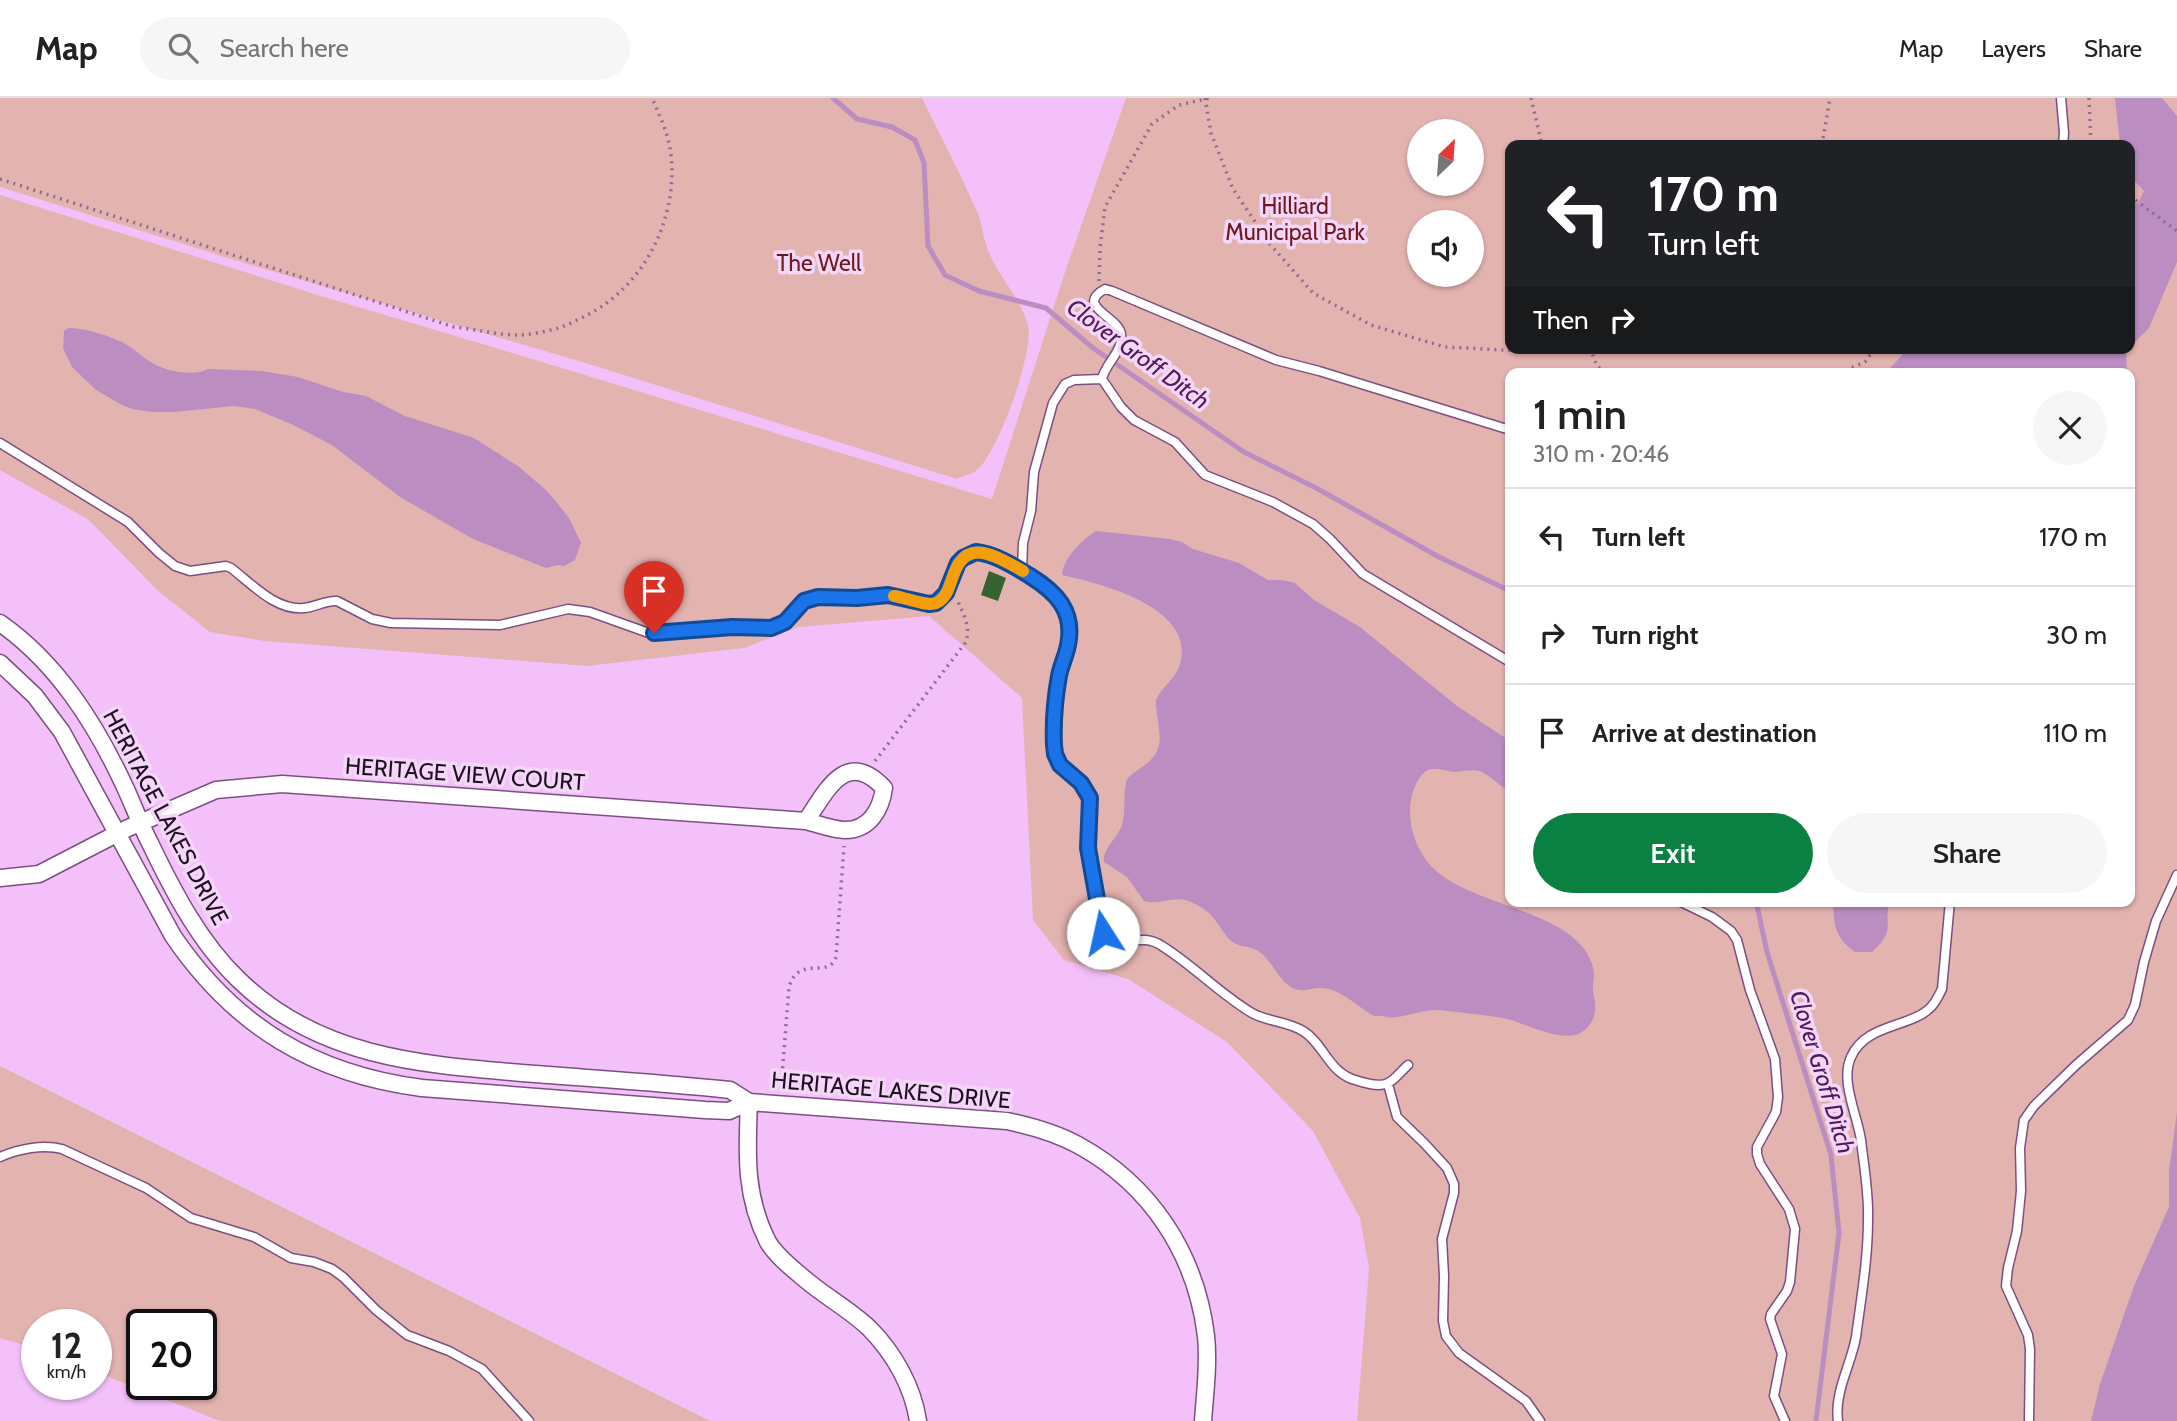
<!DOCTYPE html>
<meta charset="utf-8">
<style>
:root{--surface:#fff;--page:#f6f6f6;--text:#222;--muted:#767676;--line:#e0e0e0;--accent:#0b8043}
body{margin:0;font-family:Cabin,sans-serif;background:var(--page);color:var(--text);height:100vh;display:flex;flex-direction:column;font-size:26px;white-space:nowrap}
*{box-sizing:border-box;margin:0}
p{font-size:23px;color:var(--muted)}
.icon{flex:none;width:38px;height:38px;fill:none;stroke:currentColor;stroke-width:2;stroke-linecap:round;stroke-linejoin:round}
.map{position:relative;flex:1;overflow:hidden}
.details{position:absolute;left:1505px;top:270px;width:630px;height:539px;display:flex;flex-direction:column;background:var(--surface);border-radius:14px;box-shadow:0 2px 5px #0004}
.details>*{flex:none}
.top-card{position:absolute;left:1505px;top:42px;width:630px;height:214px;border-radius:14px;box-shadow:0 2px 5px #0004;background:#202124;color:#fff;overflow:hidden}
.needle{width:46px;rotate:25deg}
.controls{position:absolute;left:1407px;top:21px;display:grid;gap:14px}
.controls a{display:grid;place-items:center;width:77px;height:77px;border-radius:50%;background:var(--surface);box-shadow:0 2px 5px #0004;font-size:35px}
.speed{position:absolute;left:21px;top:1211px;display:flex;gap:14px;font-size:35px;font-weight:700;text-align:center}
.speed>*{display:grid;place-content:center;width:91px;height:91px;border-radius:50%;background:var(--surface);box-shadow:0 2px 5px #0004;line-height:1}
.speed small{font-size:18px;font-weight:400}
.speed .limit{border:4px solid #111;border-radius:10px;background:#fff;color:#111}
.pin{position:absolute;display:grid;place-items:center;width:60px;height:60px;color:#fff;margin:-72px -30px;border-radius:50% 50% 50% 0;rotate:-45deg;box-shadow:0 0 7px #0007}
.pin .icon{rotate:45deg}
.me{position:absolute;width:77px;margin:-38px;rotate:350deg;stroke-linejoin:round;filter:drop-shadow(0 0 5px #0008)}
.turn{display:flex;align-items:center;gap:24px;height:147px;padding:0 28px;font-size:32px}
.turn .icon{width:91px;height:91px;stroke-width:2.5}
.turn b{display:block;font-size:49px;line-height:60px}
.then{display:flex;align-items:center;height:66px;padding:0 28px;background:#0003;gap:14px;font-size:26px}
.round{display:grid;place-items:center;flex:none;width:74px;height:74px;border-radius:37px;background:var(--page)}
.headline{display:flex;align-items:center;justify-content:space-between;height:119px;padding:0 28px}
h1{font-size:42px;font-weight:600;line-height:52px}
.primary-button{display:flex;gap:14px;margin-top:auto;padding:14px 28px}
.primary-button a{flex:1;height:80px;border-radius:42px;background:var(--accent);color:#fff;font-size:28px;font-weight:600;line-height:80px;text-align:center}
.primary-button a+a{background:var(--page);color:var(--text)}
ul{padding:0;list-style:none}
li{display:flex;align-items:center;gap:21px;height:98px;padding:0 28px;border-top:2px solid var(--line)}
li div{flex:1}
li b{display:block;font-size:26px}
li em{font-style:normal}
header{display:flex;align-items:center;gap:42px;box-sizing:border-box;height:98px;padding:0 35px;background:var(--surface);border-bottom:2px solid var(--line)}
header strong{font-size:33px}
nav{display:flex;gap:38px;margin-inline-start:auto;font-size:24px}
.search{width:490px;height:63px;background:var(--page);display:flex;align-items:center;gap:18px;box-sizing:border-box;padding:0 24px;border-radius:38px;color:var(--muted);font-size:26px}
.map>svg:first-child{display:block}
.green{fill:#e3b3b0;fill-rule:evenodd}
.water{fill:#bb8dc1}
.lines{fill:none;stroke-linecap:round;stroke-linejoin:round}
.stream{stroke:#bb8dc1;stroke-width:5}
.building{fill:#376333}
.service-casing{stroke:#7c4f82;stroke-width:11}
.minor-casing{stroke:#7c4f82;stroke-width:19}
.path{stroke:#906c95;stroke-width:3.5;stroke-dasharray:2 5;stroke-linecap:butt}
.service{stroke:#fff;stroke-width:8}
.minor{stroke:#fff;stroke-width:16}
.route-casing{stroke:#114b97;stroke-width:18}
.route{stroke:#1a73e8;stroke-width:12}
.slow{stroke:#f59e0b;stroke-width:12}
.labels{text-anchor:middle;stroke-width:7;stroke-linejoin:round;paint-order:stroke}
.park-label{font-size:23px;fill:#6e171d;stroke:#f4d6f8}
.street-label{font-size:23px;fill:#200e23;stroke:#f4d6f8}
.water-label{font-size:24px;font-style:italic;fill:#521a5a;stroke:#f4d6f8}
</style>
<header>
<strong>Map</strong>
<div class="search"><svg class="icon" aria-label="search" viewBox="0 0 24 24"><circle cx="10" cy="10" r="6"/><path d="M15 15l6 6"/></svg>Search here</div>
<nav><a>Map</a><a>Layers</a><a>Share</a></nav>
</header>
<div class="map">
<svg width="2177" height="1323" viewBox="0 0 2177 1323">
<rect width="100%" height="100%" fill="#f3c0fa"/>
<path class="green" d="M0 0H922C941 38 961 77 978 116 983 129 984 145 990 157 1001 182 1022 202 1028 228 1034 255 998 354 977 372 972 376 963 378 957 381L579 263 254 168 0 89Z
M1126 0H2177V1323H1357L1369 1170 1360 1120 1313 1033 1227 944 1128 881 1064 862 1033 822 1022 600 929 518 799 529 744 550 587 568 265 543 210 534 157 492 89 422 0 372V97L321 198 519 257 992 401 1065 174ZM1419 33H1472V86H1419ZM1510 47H2130V250H1510ZM1419 124H1472V177H1419ZM1510 275H2130V803H1510Z
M0 968 710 1323H220L96 1274V1227H37V1251L0 1240ZM142 1227H201V1286H142Z"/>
<path class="water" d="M2115 0H2162L2177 18V164L2149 230 2130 249V106L2138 105 2144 93 2130 78V47H2120Z
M68 230C86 230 106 237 122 244 134 250 143 260 154 266 166 273 195 279 208 271L261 273 298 279 343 294 366 298 405 318 474 340 518 368 545 391 553 400 569 420 581 445 575 462 564 468 558 467 546 470 473 441 400 399 332 347 291 326 255 311 234 308 175 314H152L132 311 122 307 96 292 72 269 63 250 64 233Z
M1908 250H2128L2126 252 2127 275H1886Z
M1096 433 1170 441 1182 444 1193 451 1239 465 1268 482H1282L1295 485 1314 502 1360 529 1457 608 1510 643V693C1500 689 1488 675 1479 673 1471 671 1461 674 1453 674 1446 673 1439 670 1432 671 1424 672 1421 678 1417 684 1403 711 1411 746 1431 768 1470 810 1578 811 1593 869 1595 877 1593 883 1593 890 1593 896 1595 901 1595 906 1596 913 1594 921 1590 926 1573 953 1529 926 1507 921 1484 916 1461 915 1438 912 1423 912 1411 917 1397 919 1390 921 1383 917 1374 918 1358 909 1341 891 1322 890 1311 889 1302 896 1291 889 1277 880 1272 862 1258 853 1249 847 1237 850 1229 841 1215 824 1214 814 1191 804 1173 796 1162 808 1144 803L1127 779 1104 764C1102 752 1115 742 1121 730 1127 714 1122 697 1127 681 1135 672 1147 668 1154 658 1166 643 1155 620 1156 602 1162 588 1176 581 1180 566 1196 509 1102 486 1062 477 1063 460 1082 442 1096 433Z
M1833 803H1889C1884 830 1896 832 1872 854H1855C1834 839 1834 826 1833 803Z
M2177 1014V1323H2091L2100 1286 2134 1188 2169 1109V1074Z"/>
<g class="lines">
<path class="stream" d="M833 0 857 21 892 29 915 42 924 65 928 148 945 177 979 193 1046 210 1093 250 1244 354 1318 391 1439 459 1510 493
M1756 803 1767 854 1831 1057 1839 1135 1816 1323"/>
</g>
<path class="building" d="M989 473 1006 480 998 503 981 497Z"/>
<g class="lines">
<g class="service-casing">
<path id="service" d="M2061 0 2064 35 2063 47
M1510 332 1319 273 1276 262 1112 193 1105 191C1074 208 1119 219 1121 236 1124 252 1105 266 1102 281L1121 309 1134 322 1175 344 1205 377 1273 404 1313 426 1330 441 1363 476 1510 564
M0 345 128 424 159 455 175 468 190 473 226 468 231 470C252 486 276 513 304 510 316 509 326 502 337 503L372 521 391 525 500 527 568 511 590 514 646 534 666 535 731 529 761 531 779 527 797 509 810 500H857L888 497 929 506 936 505 946 495 963 460C981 449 996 459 1013 468 1045 485 1076 504 1069 545 1067 556 1062 566 1059 577 1054 599 1053 625 1054 647L1055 656 1060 667 1081 685 1090 700 1088 750 1103 835C1120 855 1138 832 1162 848 1194 868 1220 896 1252 915 1268 924 1287 923 1303 933 1323 945 1328 972 1352 981 1361 984 1379 990 1388 985 1395 982 1402 972 1408 967
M1022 473 1023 445 1031 413 1034 374 1053 305 1065 286 1074 282 1102 281
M1679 803 1712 819 1731 833 1737 842 1750 892 1775 961 1778 999 1776 1014 1757 1049V1056L1760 1066 1789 1111 1795 1131 1790 1184 1787 1193 1771 1216 1770 1221 1782 1256 1774 1298 1785 1323
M1388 986 1397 1019 1424 1045 1447 1070 1454 1086V1095L1442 1141 1444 1178 1443 1223 1446 1238 1459 1255 1526 1303 1540 1323
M0 1059C18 1051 43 1046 62 1051L146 1090 191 1120 254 1139 291 1160 314 1164 332 1171 343 1179 376 1212 407 1237 449 1253 482 1271 529 1323
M1838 1323C1834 1294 1851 1267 1856 1239 1861 1201 1868 1161 1868 1122 1869 1095 1864 1069 1861 1042 1857 1016 1840 983 1851 959 1866 925 1911 930 1931 909 1936 904 1939 897 1942 891L1950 803
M2029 1323 2030 1251 2028 1237 2006 1188 2008 1170 2017 1133 2021 1093 2020 1050 2024 1022 2034 1008 2076 967 2128 922 2135 907 2144 864 2156 823 2177 777"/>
</g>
<g class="minor-casing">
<path id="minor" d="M0 525C57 565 95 625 124 687 133 706 140 726 150 745 173 793 200 845 239 882 321 962 428 967 535 976 600 981 665 985 730 992L749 1004 1007 1023C1031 1028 1056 1035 1078 1047 1151 1087 1196 1156 1206 1238 1209 1266 1205 1295 1203 1323
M0 565 35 598 62 634 173 838C235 929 314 976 422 990L705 1012 729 1013 749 1004
M0 780 39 776 128 730 216 692 282 686 806 723C818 726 833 732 845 732 870 732 881 711 884 690 846 650 827 692 806 723
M749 1004C747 1054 744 1097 768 1144 776 1158 794 1172 806 1182 826 1199 850 1212 869 1230 894 1255 913 1289 918 1323"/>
</g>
<path class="path" d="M1205 0 1211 35 1233 91 1270 146 1313 195 1371 227 1445 249 1523 253 1536 250
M1531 0 1542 47
M2089 0 2091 47
M1822 47 1830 0
M0 81 454 229C475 231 497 237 518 237 529 237 543 234 555 231 563 229 571 225 579 221 643 193 681 119 670 50 667 33 659 16 652 0
M2130 98 2177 133
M1099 183 1100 150 1105 109 1152 26 1179 7 1210 0
M1590 250 1597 268 1605 275
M1839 275 1865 264 1875 250
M875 663 966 544C971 528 963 516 957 501
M781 991 789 889C799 856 828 882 836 859L844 748"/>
<use href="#service" class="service"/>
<use href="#minor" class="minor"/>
</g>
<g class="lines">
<g class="route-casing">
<path id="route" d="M654 535 732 529 771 530 785 524 804 503 818 499 857 500 888 497 929 506 936 505 946 495 958 465 963 460 976 454C995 456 1014 468 1030 478 1056 494 1075 513 1068 547 1066 558 1061 567 1059 578 1055 600 1053 625 1054 647L1055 656 1060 667 1081 685 1090 700 1088 750 1103 835"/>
</g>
<use href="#route" class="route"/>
<path class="slow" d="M894 498C904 499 927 509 936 505 941 503 945 498 947 494 952 484 953 473 960 464 975 442 1006 464 1023 473"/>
</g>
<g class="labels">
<g class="park-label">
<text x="1295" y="116">Hilliard<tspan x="1295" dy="26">Municipal Park</tspan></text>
<text x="819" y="173">The Well</text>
</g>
<g class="street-label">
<text transform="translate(465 676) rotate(4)" y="8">HERITAGE VIEW COURT</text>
<text transform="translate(166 719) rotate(62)" y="8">HERITAGE LAKES DRIVE</text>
<text transform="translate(891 992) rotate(5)" y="8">HERITAGE LAKES DRIVE</text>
</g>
<g class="water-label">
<text transform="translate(1138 256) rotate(36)" y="8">Clover Groff Ditch</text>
<text transform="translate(1822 974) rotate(73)" y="8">Clover Groff Ditch</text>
</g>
</g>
</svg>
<div class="controls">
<a><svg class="needle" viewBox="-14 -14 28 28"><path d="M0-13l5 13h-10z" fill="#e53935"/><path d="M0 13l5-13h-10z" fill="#767676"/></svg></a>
<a><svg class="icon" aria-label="sound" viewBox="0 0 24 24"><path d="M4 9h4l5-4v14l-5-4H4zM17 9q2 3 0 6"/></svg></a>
</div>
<div class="speed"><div>12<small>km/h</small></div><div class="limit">20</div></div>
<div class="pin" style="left:654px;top:535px;background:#d93025"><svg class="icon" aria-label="arrive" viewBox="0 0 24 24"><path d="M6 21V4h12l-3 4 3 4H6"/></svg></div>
<svg class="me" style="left:1103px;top:835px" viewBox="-20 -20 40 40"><circle r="19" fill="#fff"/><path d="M0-13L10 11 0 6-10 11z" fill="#1a73e8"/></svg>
<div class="top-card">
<div class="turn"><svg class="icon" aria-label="left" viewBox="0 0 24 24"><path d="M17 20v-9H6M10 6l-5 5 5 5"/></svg><div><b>170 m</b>Turn left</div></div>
<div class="then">Then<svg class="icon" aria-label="right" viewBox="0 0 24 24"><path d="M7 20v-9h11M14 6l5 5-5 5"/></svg></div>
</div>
<section class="details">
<div class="headline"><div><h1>1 min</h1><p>310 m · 20:46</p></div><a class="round"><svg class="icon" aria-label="close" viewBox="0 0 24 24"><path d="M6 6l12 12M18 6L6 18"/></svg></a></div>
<ul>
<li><svg class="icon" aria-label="left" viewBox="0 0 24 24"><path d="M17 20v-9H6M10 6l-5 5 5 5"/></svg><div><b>Turn left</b></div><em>170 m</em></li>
<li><svg class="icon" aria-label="right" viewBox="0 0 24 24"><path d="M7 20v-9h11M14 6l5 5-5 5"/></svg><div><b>Turn right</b></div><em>30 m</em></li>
<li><svg class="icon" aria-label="arrive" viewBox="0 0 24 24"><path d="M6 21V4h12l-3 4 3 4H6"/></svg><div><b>Arrive at destination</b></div><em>110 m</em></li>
</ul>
<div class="primary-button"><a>Exit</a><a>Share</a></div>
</section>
</div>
